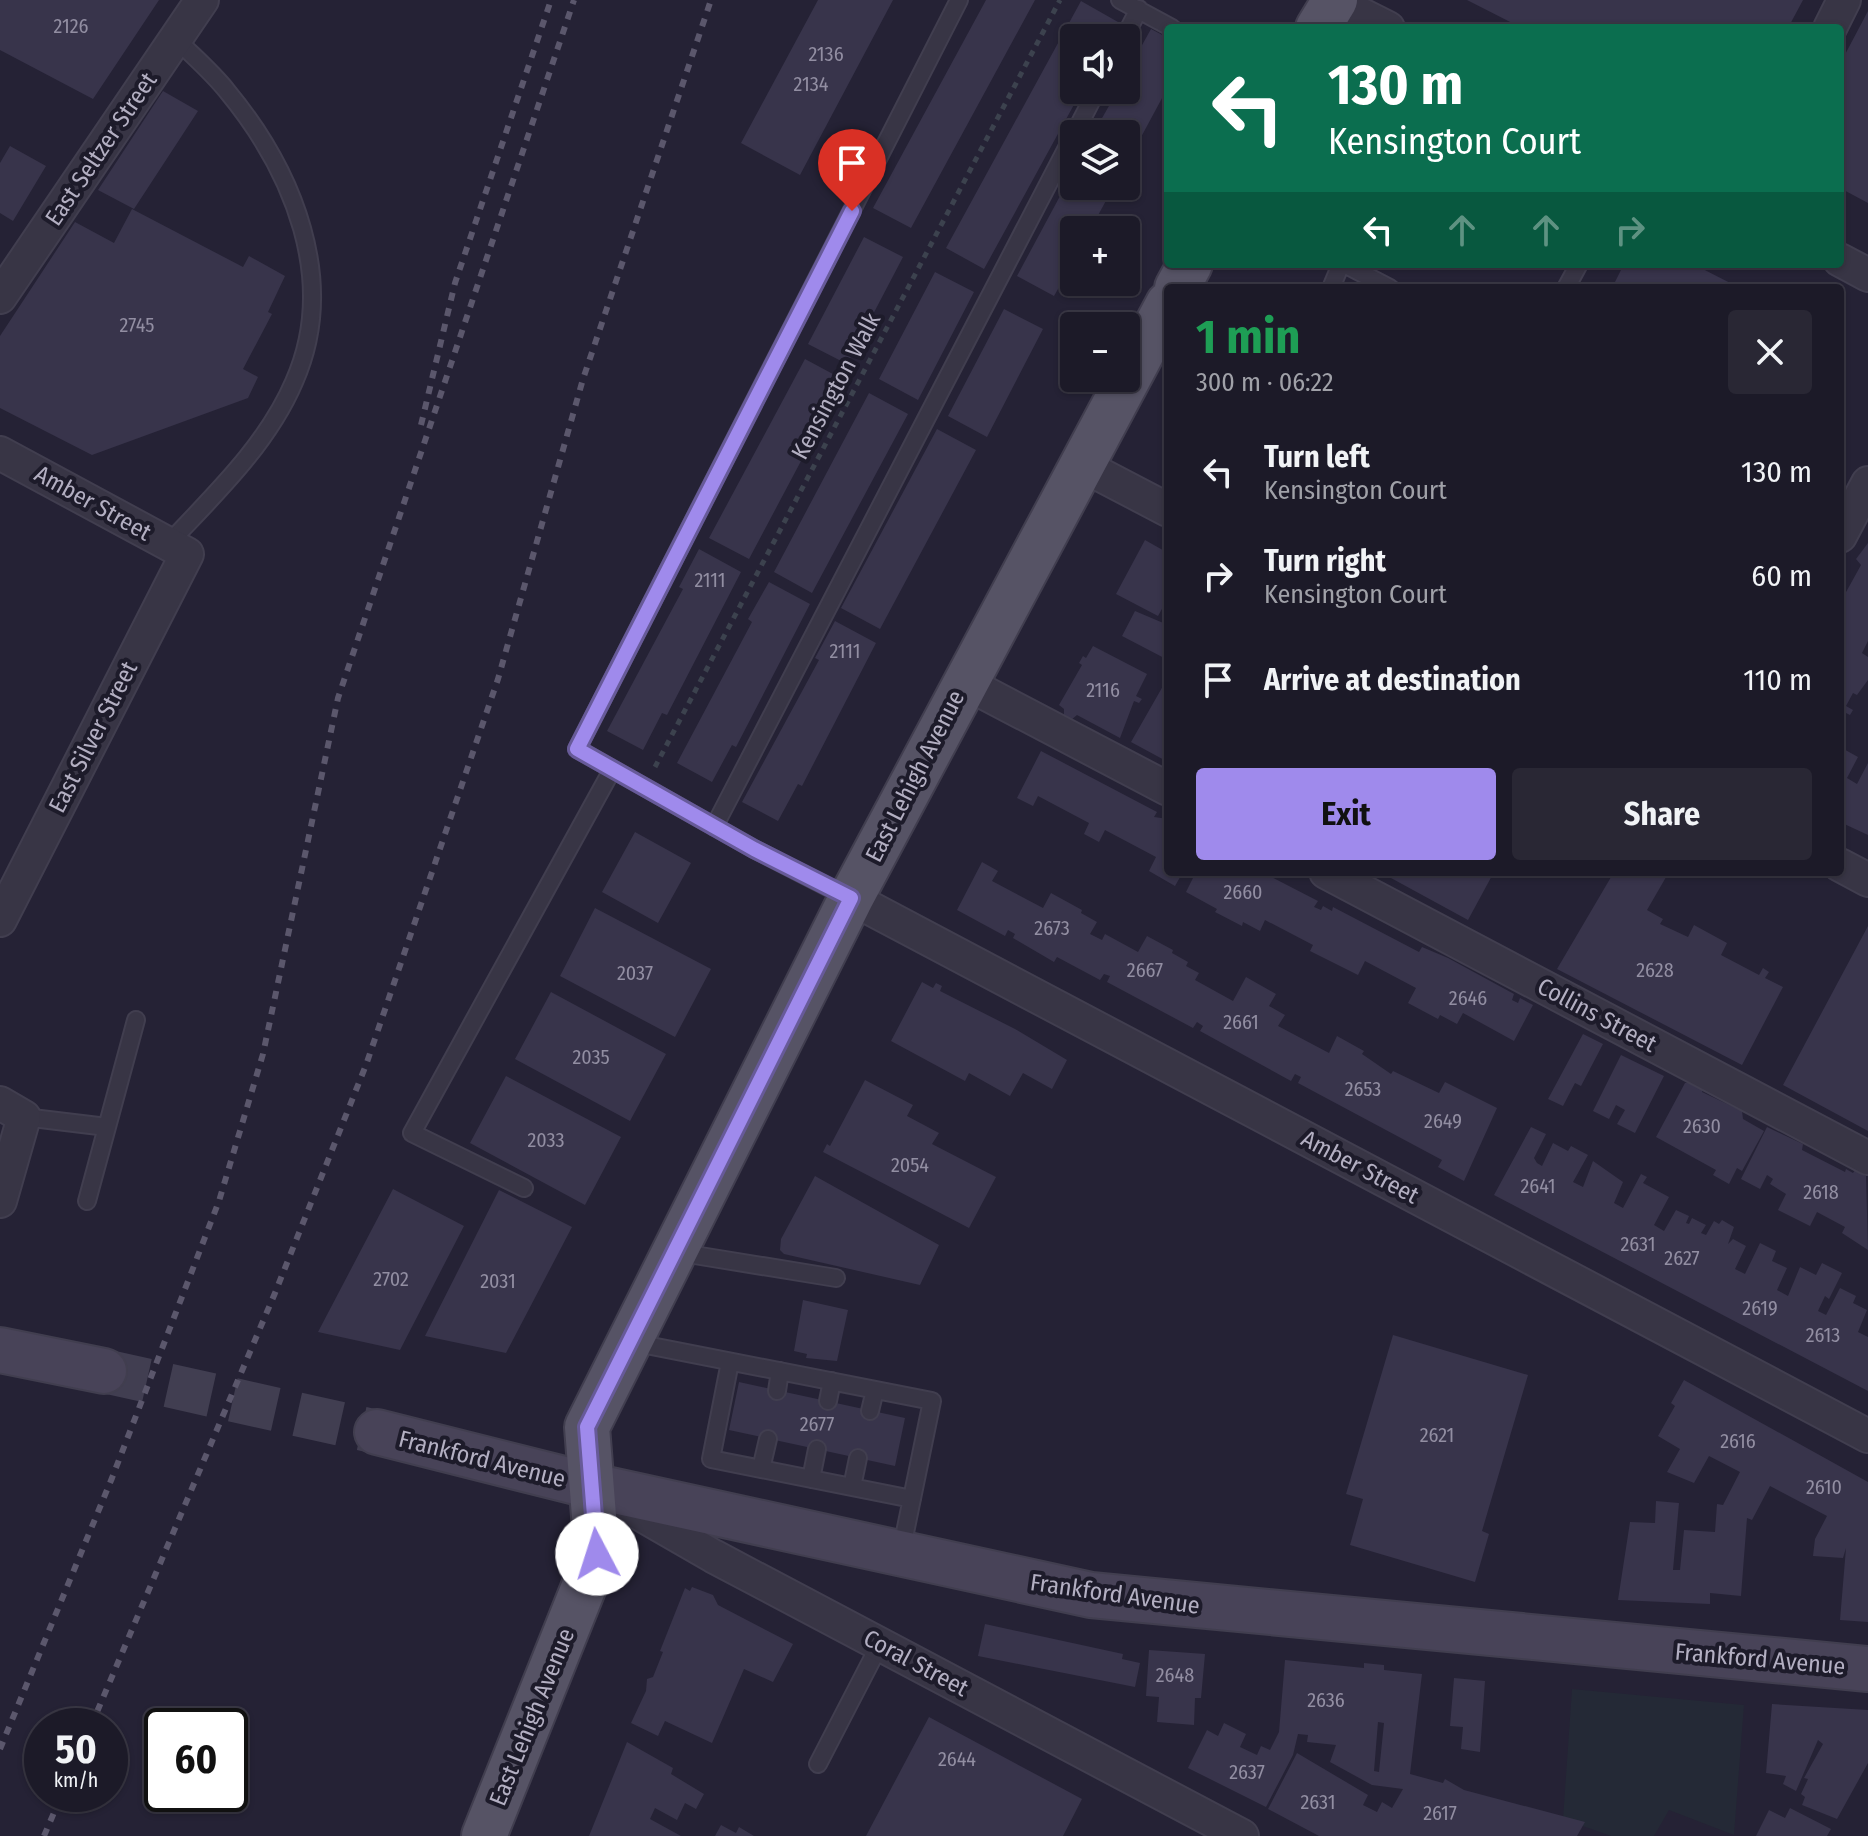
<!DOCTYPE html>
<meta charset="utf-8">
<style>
:root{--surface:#1c1a28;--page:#292734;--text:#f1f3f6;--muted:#a0a1a8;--line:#3a3845;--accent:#9f8aec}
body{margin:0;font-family:"Fira Sans Condensed",sans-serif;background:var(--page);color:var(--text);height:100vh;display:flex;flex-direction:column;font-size:30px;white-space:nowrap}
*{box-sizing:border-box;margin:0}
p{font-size:26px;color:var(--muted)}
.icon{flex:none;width:44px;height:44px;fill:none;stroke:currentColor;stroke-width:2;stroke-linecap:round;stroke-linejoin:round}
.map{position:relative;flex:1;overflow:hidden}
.drawer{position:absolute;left:1164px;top:284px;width:680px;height:592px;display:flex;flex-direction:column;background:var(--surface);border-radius:8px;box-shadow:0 2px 6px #0004,0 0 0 2px var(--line)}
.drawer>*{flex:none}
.top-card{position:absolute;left:1164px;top:24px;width:680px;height:244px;border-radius:8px;box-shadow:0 2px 6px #0004,0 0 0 2px var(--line);background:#0b6e4f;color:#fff;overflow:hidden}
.fabs{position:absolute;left:1060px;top:24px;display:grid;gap:16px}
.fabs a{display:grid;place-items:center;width:80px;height:80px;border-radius:8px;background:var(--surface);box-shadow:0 2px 6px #0004,0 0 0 2px var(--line);font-size:40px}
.speed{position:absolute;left:24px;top:1708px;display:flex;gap:16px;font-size:40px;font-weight:700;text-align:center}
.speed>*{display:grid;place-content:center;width:104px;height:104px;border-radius:50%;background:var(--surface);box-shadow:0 2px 6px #0004,0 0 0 2px var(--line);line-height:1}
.speed small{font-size:20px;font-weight:400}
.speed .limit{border:4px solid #111;border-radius:12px;background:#fff;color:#111}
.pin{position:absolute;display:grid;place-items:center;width:68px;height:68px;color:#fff;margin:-82px -34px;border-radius:50% 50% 50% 0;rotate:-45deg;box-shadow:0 0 8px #0007}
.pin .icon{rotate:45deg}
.me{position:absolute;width:88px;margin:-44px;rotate:355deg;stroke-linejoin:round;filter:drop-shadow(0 0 6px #0008)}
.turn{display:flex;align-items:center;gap:28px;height:168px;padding:0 32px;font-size:36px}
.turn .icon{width:104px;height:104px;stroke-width:2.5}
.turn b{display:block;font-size:56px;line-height:68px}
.lanes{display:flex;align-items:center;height:76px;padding:0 32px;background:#0003;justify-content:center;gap:40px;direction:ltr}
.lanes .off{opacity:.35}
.round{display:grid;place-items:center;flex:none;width:84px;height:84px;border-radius:8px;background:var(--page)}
.headline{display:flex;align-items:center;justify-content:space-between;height:136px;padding:0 32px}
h1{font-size:48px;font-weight:700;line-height:60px;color:#1e9e55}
.button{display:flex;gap:16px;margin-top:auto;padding:16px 32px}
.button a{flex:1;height:92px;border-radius:8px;background:var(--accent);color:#111;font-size:32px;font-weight:700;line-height:92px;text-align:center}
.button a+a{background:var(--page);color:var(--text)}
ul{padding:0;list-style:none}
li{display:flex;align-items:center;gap:24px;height:104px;padding:0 32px}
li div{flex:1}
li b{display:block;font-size:30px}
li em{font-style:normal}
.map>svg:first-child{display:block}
.green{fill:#242936}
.building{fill:#38344b;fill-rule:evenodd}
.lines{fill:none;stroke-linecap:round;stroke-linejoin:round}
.secondary-tunnel{stroke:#413e51;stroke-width:44;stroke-dasharray:44 22;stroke-linecap:butt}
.lane-casing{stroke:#413e4f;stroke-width:20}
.street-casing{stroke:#413e4f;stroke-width:36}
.secondary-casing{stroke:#413e4f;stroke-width:48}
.primary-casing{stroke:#413e4f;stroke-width:48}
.path{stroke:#3c424e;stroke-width:5;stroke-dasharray:6 6;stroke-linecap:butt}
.lane{stroke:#383545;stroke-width:16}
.street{stroke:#383545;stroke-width:32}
.secondary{stroke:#484358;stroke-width:44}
.primary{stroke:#565365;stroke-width:44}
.rail{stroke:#5b576c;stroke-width:6;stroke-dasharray:8 8;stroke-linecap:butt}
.route-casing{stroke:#675a99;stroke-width:20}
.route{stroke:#9f8aec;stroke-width:14}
.labels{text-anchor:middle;stroke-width:8;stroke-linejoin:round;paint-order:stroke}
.number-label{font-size:20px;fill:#928ea2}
.street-label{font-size:24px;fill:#b3afc2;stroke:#1d1b2a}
</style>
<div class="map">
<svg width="1868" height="1836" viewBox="0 0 1868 1836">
<rect width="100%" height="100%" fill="#252235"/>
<path class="green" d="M1572 1689 1744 1705 1734 1835 1669 1810 1654 1836H1611L1563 1819Z"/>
<path class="building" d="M0 0H159L93 99 0 50Z
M818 0H893L800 175 741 143Z
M986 0H1035L911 228 873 208Z
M1467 0H1803L1788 28H1522Z
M1081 1 1118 22 1110 38H1074V90H1082L984 269 946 248Z
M1868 11V203L1840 188V64Z
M1151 29 1168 38V87L1126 165V134H1093L1118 90H1126V74Z
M163 91 198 111 134 209 98 190Z
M10 146 46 166 13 221 0 213V163Z
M1074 170V186H1114L1090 230H1074V261L1054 296 1017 276Z
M132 209 243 267 249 256 285 276 268 312 272 314 243 369 258 377 248 398 92 455 0 408V336L75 222 114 243Z
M864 237 903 257 847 364 808 344Z
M1624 264H1693L1740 288H1612Z
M935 272 974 292 918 400 879 379Z
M1004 309 1043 329 987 437 948 416Z
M805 359 844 380 749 559 709 538Z
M869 393 908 414 812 593 774 572Z
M937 429 976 450 880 629 841 608Z
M1145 540 1168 553V598L1158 616 1116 594Z
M1868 543V641L1862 653 1868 657V680L1857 695 1853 693 1846 706 1853 710 1850 715 1840 710V603L1861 565 1856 559Z
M699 549 741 572 667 715 662 713 643 750 607 731 683 589 679 587Z
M769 582 810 604 736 747 732 745 712 782 677 763 752 622 748 619Z
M1135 611 1168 625V660L1122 636Z
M835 621 876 643 802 786 798 784 778 821 742 802 819 660 815 658Z
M1093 646 1147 674 1136 696 1142 699 1139 703 1134 701 1120 738 1077 715 1071 720 1064 717V709L1059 705 1082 665 1079 663 1083 656 1086 658Z
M1163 686 1168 689V762L1131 742Z
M1840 747 1858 757 1847 778 1857 784 1868 763V835L1840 822Z
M1041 751 1157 812 1154 817 1168 819V872H1183L1175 886 1149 871 1156 857 1105 830 1099 842 1084 834 1089 823 1038 796 1033 806 1017 798Z
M635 832 691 863 658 923 602 892Z
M982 862 998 871 992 881 1043 908 1051 893 1082 910 1081 913 1097 922 1090 934 1102 940 1105 934 1138 952 1147 936 1173 950 1172 953 1188 962 1186 966 1199 973 1195 980 1233 1001 1246 977 1276 994 1269 1006 1285 1015 1278 1026 1329 1053 1337 1036 1364 1051 1362 1054 1391 1074 1393 1071 1439 1093 1445 1082 1497 1108 1464 1181 1438 1167 1442 1160 1298 1083 1301 1077 1295 1074 1291 1081 1200 1031 1203 1026 1197 1022 1193 1028 1107 982 1110 976 1104 974 1100 980 1057 957 1054 962 1013 938 1015 934 1008 930 1005 936 957 910Z
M1186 872H1262L1318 901 1314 907 1321 910 1323 906 1332 911 1333 907 1419 952 1422 947 1448 958 1514 994 1512 1000 1518 1003 1520 998 1533 1005 1514 1041 1463 1013 1457 1024 1440 1015 1438 1019 1408 1003 1416 988 1365 961 1358 975 1310 951 1313 945 1265 920 1260 931 1243 922 1242 926 1215 912 1217 909 1186 892 1194 876Z
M1380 872H1494L1468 920Z
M1614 872H1669L1647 910 1663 919 1660 924 1688 937 1694 925 1727 943 1721 955 1759 975 1763 968 1769 972 1765 978 1783 987 1742 1065 1557 969Z
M595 908 711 969 675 1037 560 976Z
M1868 926V1131L1783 1085Z
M922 982 933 988 936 983 942 986 940 991 1015 1029 1067 1060 1052 1089 1023 1073 1010 1096 969 1073 965 1081 891 1041Z
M551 992 666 1054 630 1121 515 1059Z
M1583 1034 1603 1044 1581 1086 1575 1083 1563 1106 1548 1099Z
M1621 1055 1664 1076 1635 1133 1617 1124 1625 1110 1616 1105 1609 1119 1593 1111Z
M506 1076 621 1137 585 1205 470 1143Z
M865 1080 913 1105 907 1116 939 1133 932 1144 996 1177 969 1228 823 1152 827 1144 830 1146Z
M1690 1082 1703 1089 1702 1092 1742 1111 1743 1119 1764 1131 1742 1171 1737 1168 1729 1184 1713 1175 1716 1170 1656 1137 1685 1083Z
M1531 1127 1546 1134 1534 1158 1537 1163 1542 1166 1553 1143 1568 1151 1571 1146 1588 1155 1573 1182 1583 1187 1593 1161 1623 1182 1614 1203 1623 1208 1641 1174 1647 1177 1643 1183 1669 1197 1654 1225 1664 1231 1676 1210 1689 1216 1686 1223 1689 1224 1692 1218 1706 1225 1701 1233 1706 1235 1714 1221 1719 1224 1722 1220 1734 1227 1728 1244 1733 1239 1746 1246 1735 1269 1745 1274 1760 1243 1776 1251 1772 1261 1787 1268 1777 1290 1788 1296 1800 1267 1816 1275 1822 1263 1842 1273 1829 1299 1825 1296 1818 1311 1826 1315 1840 1288 1856 1296 1853 1303 1867 1310 1858 1332 1868 1337V1391L1494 1195Z
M1767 1127 1803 1144 1802 1150 1845 1172 1846 1169 1853 1173 1855 1170 1866 1176 1868 1250 1842 1233 1845 1227 1817 1212 1810 1226 1778 1210 1786 1194 1770 1184 1773 1179 1767 1175 1760 1189 1741 1179Z
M815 1176 939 1245 920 1285 784 1254 780 1250 781 1239Z
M393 1189 464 1226 400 1350 318 1332Z
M499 1190 572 1227 506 1353 425 1336Z
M803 1300 848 1310 837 1361 806 1358 807 1354 794 1351Z
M1393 1335 1528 1375 1482 1531 1489 1534 1475 1582 1350 1545 1363 1499 1346 1494Z
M1684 1380 1868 1482V1622L1840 1620 1846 1548 1843 1558 1813 1556 1815 1539 1827 1516 1770 1486 1752 1520 1747 1518 1741 1596 1710 1593V1604L1618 1600 1630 1522 1655 1523 1656 1501 1679 1503 1673 1570H1680L1684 1530 1715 1532 1717 1504 1723 1505 1740 1472 1709 1456 1694 1483 1667 1472 1680 1449 1658 1436 1675 1406 1671 1403Z
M739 1382 905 1418 895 1466 729 1430Z
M692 1587 713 1595 718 1605 793 1644 773 1682 744 1669 712 1743 665 1721 658 1736 631 1723 646 1691 647 1679 653 1677 663 1652 660 1651 685 1588 690 1591Z
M985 1624 1123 1654 1122 1659 1140 1663 1135 1687 978 1656Z
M1149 1650 1205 1654 1201 1698H1195L1194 1725 1157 1722 1159 1697 1146 1696Z
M1285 1660 1364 1668V1663L1384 1665V1670L1422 1674 1410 1774 1443 1783 1445 1779 1464 1790 1585 1822 1577 1836H1319L1268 1809 1297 1753 1368 1795 1363 1805 1377 1812 1382 1802 1392 1808 1403 1789 1372 1785 1330 1762 1336 1745 1307 1742 1308 1735 1298 1734 1293 1755 1266 1807 1188 1768 1207 1730 1218 1736 1224 1723 1246 1734 1240 1747 1257 1755 1261 1746 1270 1750 1279 1732ZM1378 1722 1384 1723 1379 1772 1374 1771Z
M1454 1678 1485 1681 1480 1752 1461 1749 1463 1727 1450 1726Z
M1772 1704 1868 1710V1763L1837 1819 1802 1805 1805 1797 1801 1794 1808 1779 1804 1778 1823 1744 1818 1740 1796 1791 1783 1784 1786 1776 1766 1773Z
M929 1717 1082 1799 1063 1836H866Z
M627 1742 673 1768 671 1774 704 1794 696 1809 685 1803 677 1820 655 1808 650 1819 681 1836H589Z
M1790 1808 1831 1829 1827 1836H1756L1769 1810 1785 1818Z
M721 1825 736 1833 739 1827 754 1836H715Z"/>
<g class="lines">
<path class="secondary-tunnel" d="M104 1371 377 1432"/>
<g class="lane-casing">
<path id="lane" d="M1120 0 1172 28
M1124 38 1139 9
M1344 264 1390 288
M1331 288 1341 264
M1566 288 1579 264
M168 544C214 495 267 445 294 382 339 281 293 171 227 91 212 72 193 56 176 39
M714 827 1097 90
M849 898 754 849 577 749 959 0
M24 1117 107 1127
M524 1188 412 1133 612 770
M87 1201 136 1020
M676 1252 836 1278
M631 1342 932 1401 901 1552
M730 1362 711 1459 912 1499
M777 1391 780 1371
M828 1401 832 1381
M870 1411 875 1390
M761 1469 768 1439
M811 1479 817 1449
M852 1487 858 1458
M818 1764 880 1644"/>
</g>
<g class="street-casing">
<path id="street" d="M1334 1 1388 28
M1830 28 1844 0
M1840 260 1868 275
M0 297 202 0
M0 453 187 554 0 920
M1080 464 1168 510
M1840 536 1868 483
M964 682 1168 789
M1840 865 1868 880
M1326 872 1868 1158
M851 898 1868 1436
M0 1103 24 1117 0 1201
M616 1500 713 1556 1242 1836"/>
</g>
<g class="secondary-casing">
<path id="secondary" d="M0 1350 104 1371
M377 1432 592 1486 1091 1595 1868 1669"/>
</g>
<g class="primary-casing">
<path id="primary" d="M1318 28 1335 0
M1177 288 1190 264
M484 1836 597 1554 587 1427 851 898 1168 304"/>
</g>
<path class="path" d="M655 767 1060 0"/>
<use href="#lane" class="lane"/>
<use href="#street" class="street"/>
<use href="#secondary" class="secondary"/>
<use href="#primary" class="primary"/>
<path class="rail" d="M421 425 455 283 551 0
M91 1726 275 1293 366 1065 498 679 583 379 711 0
M0 1749 112 1478 219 1201 263 1054 338 698 574 0
M44 1836 62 1794"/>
</g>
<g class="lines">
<g class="route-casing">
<path id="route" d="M597 1554 587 1427 851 898 754 849 577 749 852 211"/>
</g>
<use href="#route" class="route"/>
</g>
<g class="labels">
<g class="number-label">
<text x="71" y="33">2126</text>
<text x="826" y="61">2136</text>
<text x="811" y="91">2134</text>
<text x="137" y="332">2745</text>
<text x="710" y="587">2111</text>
<text x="845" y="658">2111</text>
<text x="1103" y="697">2116</text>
<text x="1243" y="899">2660</text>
<text x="1052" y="935">2673</text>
<text x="1145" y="977">2667</text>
<text x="1655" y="977">2628</text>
<text x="635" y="980">2037</text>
<text x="1468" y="1005">2646</text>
<text x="1241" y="1029">2661</text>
<text x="591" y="1064">2035</text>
<text x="1363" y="1096">2653</text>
<text x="1443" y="1128">2649</text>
<text x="1702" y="1133">2630</text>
<text x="546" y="1147">2033</text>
<text x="910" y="1172">2054</text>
<text x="1538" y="1193">2641</text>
<text x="1821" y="1199">2618</text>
<text x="1638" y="1251">2631</text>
<text x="1682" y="1265">2627</text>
<text x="391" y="1286">2702</text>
<text x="498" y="1288">2031</text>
<text x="1760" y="1315">2619</text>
<text x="1823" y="1342">2613</text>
<text x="817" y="1431">2677</text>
<text x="1437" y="1442">2621</text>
<text x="1738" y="1448">2616</text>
<text x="1824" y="1494">2610</text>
<text x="1175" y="1682">2648</text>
<text x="1326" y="1707">2636</text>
<text x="957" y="1766">2644</text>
<text x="1247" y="1779">2637</text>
<text x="1318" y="1809">2631</text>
<text x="1440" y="1820">2617</text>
</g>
<g class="street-label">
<text transform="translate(101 149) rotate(-56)" y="8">East Seltzer Street</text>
<text transform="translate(836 386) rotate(-62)" y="8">Kensington Walk</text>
<text transform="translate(93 503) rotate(29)" y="8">Amber Street</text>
<text transform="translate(93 737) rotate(-63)" y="8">East Silver Street</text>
<text transform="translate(915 776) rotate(-63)" y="8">East Lehigh Avenue</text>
<text transform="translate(1597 1015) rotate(28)" y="8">Collins Street</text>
<text transform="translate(1360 1167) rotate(28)" y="8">Amber Street</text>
<text transform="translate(482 1459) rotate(14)" y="8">Frankford Avenue</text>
<text transform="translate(1115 1594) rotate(8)" y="8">Frankford Avenue</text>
<text transform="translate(1760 1659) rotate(5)" y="8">Frankford Avenue</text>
<text transform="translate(916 1663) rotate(28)" y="8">Coral Street</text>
<text transform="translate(532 1717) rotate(-68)" y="8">East Lehigh Avenue</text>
</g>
</g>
</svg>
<div class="fabs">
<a><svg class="icon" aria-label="sound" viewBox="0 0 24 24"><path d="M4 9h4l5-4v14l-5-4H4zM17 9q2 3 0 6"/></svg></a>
<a><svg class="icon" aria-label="layers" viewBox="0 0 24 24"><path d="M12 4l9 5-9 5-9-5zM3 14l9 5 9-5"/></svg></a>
<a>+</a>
<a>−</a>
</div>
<div class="speed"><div>50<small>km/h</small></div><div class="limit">60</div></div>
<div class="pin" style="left:852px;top:211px;background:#d93025"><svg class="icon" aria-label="arrive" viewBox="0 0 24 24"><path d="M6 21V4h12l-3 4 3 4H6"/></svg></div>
<svg class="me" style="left:597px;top:1554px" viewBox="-20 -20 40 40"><circle r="19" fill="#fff"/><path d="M0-13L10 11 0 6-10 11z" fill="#9f8aec"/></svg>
<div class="top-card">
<div class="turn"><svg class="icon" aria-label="left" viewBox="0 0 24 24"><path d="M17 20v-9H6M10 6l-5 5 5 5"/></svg><div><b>130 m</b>Kensington Court</div></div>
<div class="lanes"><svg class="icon" aria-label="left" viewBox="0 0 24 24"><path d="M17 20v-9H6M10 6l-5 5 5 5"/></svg><svg class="icon off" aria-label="ahead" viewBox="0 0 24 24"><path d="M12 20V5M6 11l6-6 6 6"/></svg><svg class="icon off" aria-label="ahead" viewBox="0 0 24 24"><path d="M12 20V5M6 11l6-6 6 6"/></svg><svg class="icon off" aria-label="right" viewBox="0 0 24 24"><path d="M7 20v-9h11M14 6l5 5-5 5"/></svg></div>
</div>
<section class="drawer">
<div class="headline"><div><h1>1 min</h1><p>300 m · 06:22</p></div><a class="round"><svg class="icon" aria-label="close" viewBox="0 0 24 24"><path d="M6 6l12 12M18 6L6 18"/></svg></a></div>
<ul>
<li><svg class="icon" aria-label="left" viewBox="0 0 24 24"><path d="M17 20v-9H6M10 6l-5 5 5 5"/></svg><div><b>Turn left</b><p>Kensington Court</p></div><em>130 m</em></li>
<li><svg class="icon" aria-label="right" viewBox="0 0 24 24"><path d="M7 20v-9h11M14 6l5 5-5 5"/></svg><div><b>Turn right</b><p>Kensington Court</p></div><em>60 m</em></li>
<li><svg class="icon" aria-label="arrive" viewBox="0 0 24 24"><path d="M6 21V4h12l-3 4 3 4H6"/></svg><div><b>Arrive at destination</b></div><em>110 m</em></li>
</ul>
<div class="button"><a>Exit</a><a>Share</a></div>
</section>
</div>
